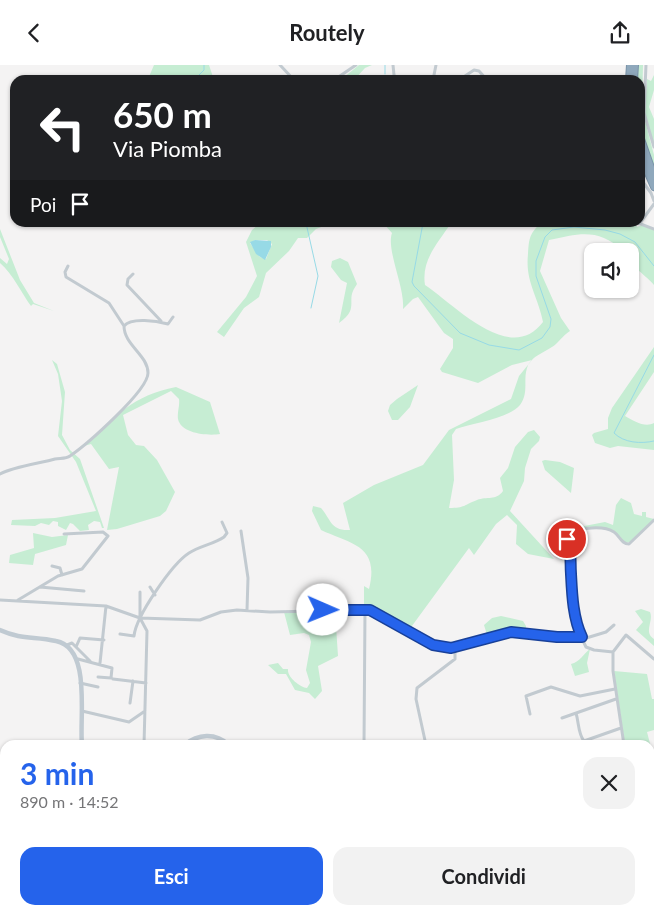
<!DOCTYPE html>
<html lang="it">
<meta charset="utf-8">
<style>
:root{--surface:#fff;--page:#f2f2f2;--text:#202124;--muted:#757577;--accent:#2563eb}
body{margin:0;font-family:Lato,sans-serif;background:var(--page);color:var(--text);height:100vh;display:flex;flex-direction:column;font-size:19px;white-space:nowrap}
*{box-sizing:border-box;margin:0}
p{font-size:16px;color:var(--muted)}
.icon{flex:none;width:28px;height:28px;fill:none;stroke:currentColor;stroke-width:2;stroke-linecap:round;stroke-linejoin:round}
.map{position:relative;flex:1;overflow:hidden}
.details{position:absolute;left:0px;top:675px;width:655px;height:175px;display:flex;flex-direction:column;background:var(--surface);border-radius:15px 15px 0 0;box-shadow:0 1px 4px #0004}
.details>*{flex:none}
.guide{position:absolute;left:10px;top:10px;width:635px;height:152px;border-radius:15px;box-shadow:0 1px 4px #0004;background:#202124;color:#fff;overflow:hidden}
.controls{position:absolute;left:584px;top:178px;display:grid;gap:10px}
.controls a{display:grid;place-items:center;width:55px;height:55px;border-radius:10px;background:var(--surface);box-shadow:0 1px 4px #0004;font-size:25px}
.pin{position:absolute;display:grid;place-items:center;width:42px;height:42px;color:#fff;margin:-21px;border:2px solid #fff;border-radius:50%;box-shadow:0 1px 5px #0007}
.me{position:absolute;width:55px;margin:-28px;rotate:91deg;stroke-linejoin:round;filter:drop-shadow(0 0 4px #0008)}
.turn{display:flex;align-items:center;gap:18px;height:105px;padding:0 20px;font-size:22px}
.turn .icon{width:65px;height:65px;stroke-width:2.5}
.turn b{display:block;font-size:35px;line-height:42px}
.then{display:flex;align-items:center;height:48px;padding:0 20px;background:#0003;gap:10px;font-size:19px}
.round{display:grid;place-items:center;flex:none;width:52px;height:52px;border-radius:15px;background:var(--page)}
.overview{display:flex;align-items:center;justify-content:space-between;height:85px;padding:0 20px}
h1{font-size:30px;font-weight:700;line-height:38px;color:var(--accent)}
.action{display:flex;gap:10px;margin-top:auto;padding:10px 20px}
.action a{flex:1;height:58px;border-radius:15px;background:var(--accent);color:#fff;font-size:20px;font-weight:700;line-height:58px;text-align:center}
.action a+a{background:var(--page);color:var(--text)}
header{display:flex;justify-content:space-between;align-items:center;height:65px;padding:0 20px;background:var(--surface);font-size:22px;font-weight:700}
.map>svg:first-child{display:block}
.medical{fill:#fae8e7}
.green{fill:#c6edd3;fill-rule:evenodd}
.water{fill:#97dae6}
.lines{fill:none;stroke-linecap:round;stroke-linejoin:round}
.stream{stroke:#97dae6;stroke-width:1}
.highway-casing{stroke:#7a93a8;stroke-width:8}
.street{stroke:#c2cad0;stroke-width:3}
.secondary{stroke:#c0cad2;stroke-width:4.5}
.highway{stroke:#8fa8bc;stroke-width:6}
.route-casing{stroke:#184099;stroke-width:12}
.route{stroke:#2563eb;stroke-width:9}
</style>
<header><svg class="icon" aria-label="back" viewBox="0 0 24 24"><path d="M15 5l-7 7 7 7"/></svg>Routely<svg class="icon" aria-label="share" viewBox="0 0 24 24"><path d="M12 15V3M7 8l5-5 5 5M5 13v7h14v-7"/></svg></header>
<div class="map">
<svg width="654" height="850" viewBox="0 0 654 850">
<rect width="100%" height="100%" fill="#f4f3f3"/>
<path class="medical" d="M426 845H521L520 850H427Z"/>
<path class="green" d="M154 0H209L214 15H150L148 14Z
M359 0H372L365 3 354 15 343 13Z
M638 0H643L642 44 654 90V104L640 59V15H637Z
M654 10V25L649 42 654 54V81L645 49 647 14 651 16Z
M249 158H332L316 164 307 173H298L289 186 266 208 259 232 244 243 224 272 217 267 246 232 257 211 246 177 252 165 258 160ZM255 175H267L272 179 266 194 260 192 250 178Z
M383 158H451C438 178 421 195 425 220 454 239 510 301 543 257 538 231 525 217 528 189 529 175 529 169 540 159L591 158 598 160 600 158H635L637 162 642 160 654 165V220C645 209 630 203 630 186H623C599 163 580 168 549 175L540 206 561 253 570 266C564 270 561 274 556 279 547 287 531 290 527 303 523 315 529 328 520 340 510 353 473 358 456 364L452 370 454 415 449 443C465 443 464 440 477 435 487 431 496 436 503 426L500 413 508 403 515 382 528 367 534 365 540 372 539 376 531 384 525 403 524 416 510 446 554 494 528 489 516 479 517 460 507 450 496 459 474 490 469 483 409 565 384 550 364 543V521L369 524C380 480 351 479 321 465L312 446 313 441 321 443C331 454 330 466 350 465L343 438 374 420 423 400 449 365 511 334 519 311 532 295 512 300 478 318 442 307 440 304 453 283V274L444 268 418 232 413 234 403 244C405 222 386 185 392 168Z
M0 164 20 215 34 238 54 246 33 239 31 241C22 229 13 209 0 198V193L7 199 9 194 0 172Z
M340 193 348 197 357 219C356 221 354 223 353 226 348 237 358 245 339 258L347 218 341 215 331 202 332 196Z
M654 282V307L625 351C634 356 645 363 654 358V385L618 381 610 383 595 378 592 370 594 368 608 364V353L612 343Z
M52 295 57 299 65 327 62 370 70 385 80 394 104 463H102L100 457 94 456 88 460 89 465 80 466 73 459 70 458 66 465 58 461V457L53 456 49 460 41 458 35 461 11 460 12 455 55 453 96 446 76 397 58 371 62 336 58 309Z
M418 320 410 342 398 355H392L388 346 390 340 397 334Z
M176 322 210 337 220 369C209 371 181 369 178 354 177 347 180 341 179 334L171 326 123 350 128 370 136 380 144 381 157 395 175 427 166 446 160 451 117 464 107 465 119 402 109 404 91 379 84 381C114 352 133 330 176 322Z
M545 395 560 397 574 403 571 428 545 405 542 396Z
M621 433 631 438 634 449 642 451V447H646V452L654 454 630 477 625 478C610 461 600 462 579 462L605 457 613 460 616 440Z
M33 468 52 472 68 470 66 480 35 489 33 500 9 498 10 490 34 483Z
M641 544 650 547C654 556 643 567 654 574V581L636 565 643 557 635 546Z
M335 546 338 591 318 601 322 626 315 634 309 628 295 625 286 609H278L268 600 278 598 283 604H288C287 612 300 622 307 623L310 618 306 605 311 577 309 570 304 568 290 570 284 547Z
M501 551 523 556 526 561V567L523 570 511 569 488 573 484 560 492 553Z
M590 584 587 598 589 607 575 611 571 599C580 597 583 589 590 584Z
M614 606 647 609 652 634H654V665L647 667 654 694 650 695V680H625Z
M650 837H654V850H613L610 845H650Z"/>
<path class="water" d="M255 175 271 176V182L265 195 256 189 250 177Z"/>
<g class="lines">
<path class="stream" d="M385 0V9
M386 13 389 15
M194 15 204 5V0
M306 158 318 211 311 243
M423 158 412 217 414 221 460 268 489 280 519 285 542 273 550 262 551 254 536 211V196L545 172 552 165 574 162 605 165 620 169 635 177 654 201
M654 290 614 368C624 378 641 379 654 376
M269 845 272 850
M600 845 604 850"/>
<g class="highway-casing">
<path id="highway" d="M629 15 630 0
M634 15 635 0
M640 71 654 111
M640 90 654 122"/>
</g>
<path class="street" d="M280 0 294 15
M393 0 394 10 398 15
M646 0 644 48 654 82
M334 15 356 0
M433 15 436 0
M459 15 474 5 479 6 487 15
M640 113 651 128 654 136
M638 158 654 164
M640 158 654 139
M68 201 65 207 66 212 109 238 124 261
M133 209 128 214 127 220 161 256
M0 409C12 402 41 398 55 394 60 393 66 394 70 391 86 380 148 326 148 308 148 290 124 280 124 261 131 252 157 256 168 259L173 252
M241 466 248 513 247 545
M52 501 60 503 62 510
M40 522 84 526
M150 522 155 530
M140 527V553
M0 535 106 541 140 553 147 566 144 680
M18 535 58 511 82 504 108 471 103 467 64 469
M140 553 200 555 221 547 237 545 270 547 360 545 377 548 433 580 451 583 511 567 557 572H582
M120 569 134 571C136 551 172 499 189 488 200 481 214 479 224 472L227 468 222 457
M583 574 606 567 614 560
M67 580 72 578 90 596
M76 582 80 573 104 575
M613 587 594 585 586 582 577 563 570 480 567 474 569 468C581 463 603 460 614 467 620 471 621 479 629 479L654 455
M613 587V606L624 680
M613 587 626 570 654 594
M78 594 112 603 111 613 98 612
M100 598 106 541
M113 614 146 618
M80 618 98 622
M130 638 133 616
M82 646 129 657 145 646
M576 648C579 658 578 669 584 676L621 663
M530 649 526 631 551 622 580 631 615 624
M562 653 616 634
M364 680 365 545
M426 680 416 634 417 623 455 594V583
M650 698H654
M650 729H654
M156 845 158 850
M424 845 426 850
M606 845 609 850"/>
<path class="secondary" d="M0 565C22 575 34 571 56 576 92 583 79 653 82 680
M184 680C198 669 215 667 229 680
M650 800 654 801"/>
<use href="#highway" class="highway"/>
</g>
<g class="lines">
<g class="route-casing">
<path id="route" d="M323 545H370L433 580 451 583 511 567 557 572H582C573 554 572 529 571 509 570 497 572 485 567 474"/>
</g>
<use href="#route" class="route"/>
</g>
</svg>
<div class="controls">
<a><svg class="icon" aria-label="sound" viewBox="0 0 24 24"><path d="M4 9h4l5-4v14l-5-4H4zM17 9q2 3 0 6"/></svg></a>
</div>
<div class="pin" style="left:567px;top:474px;background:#d93025"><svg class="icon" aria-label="arrive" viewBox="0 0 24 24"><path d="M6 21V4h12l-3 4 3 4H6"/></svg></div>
<svg class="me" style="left:323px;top:545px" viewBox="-20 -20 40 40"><circle r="19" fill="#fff"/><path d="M0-13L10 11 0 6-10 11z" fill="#2563eb"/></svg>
<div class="guide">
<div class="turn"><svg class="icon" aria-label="left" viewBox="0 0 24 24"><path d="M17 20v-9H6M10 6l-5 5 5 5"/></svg><div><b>650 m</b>Via Piomba</div></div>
<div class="then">Poi<svg class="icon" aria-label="arrive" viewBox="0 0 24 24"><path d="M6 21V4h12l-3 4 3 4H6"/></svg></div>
</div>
<section class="details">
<div class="overview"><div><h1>3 min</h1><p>890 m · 14:52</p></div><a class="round"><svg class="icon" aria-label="close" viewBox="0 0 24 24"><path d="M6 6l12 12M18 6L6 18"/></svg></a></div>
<div class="action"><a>Esci</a><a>Condividi</a></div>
</section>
</div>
